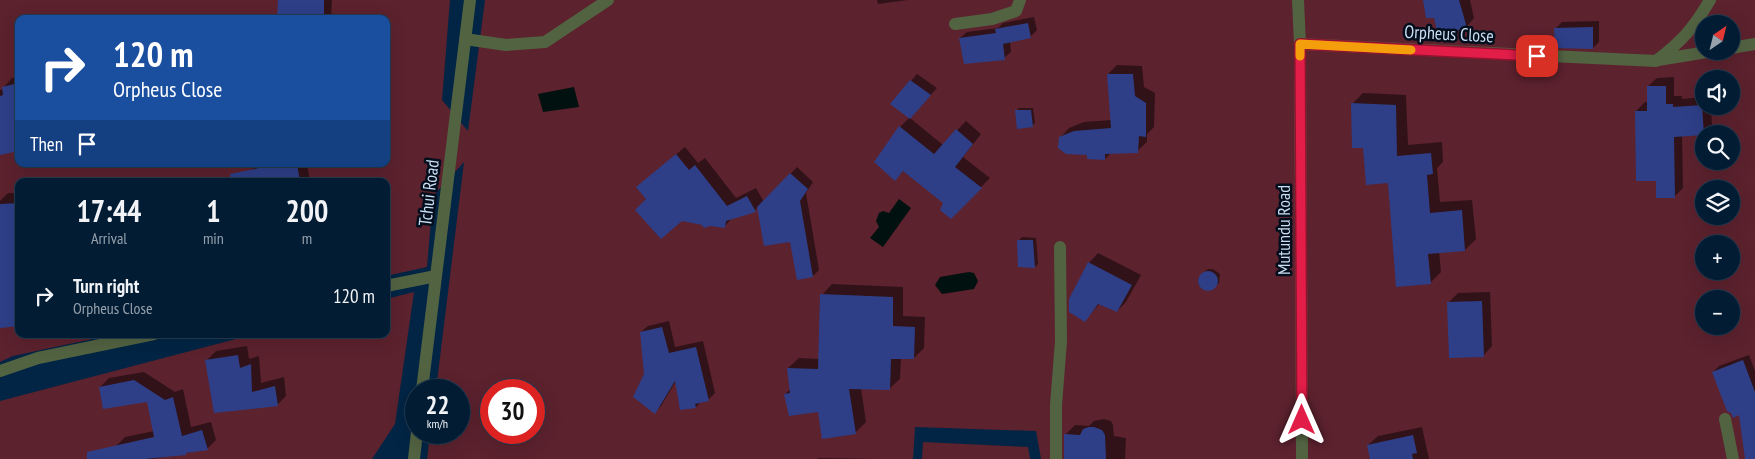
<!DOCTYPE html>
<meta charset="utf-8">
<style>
:root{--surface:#021c34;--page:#0c253c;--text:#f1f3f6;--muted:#96a1ac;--line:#233a4f}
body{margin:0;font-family:"PT Sans Narrow",sans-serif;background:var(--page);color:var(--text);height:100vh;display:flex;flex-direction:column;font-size:19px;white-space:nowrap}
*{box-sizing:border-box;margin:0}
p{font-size:16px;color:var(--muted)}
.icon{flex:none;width:28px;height:28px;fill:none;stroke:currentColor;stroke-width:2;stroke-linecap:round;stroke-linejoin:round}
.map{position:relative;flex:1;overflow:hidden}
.side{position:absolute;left:15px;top:178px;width:375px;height:160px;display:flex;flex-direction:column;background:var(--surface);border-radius:10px;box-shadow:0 5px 20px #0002,0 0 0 1px var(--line)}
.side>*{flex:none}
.guide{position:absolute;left:15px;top:15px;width:375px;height:152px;border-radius:10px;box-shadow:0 5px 20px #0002,0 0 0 1px var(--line);background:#1a4fa0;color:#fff;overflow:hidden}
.needle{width:32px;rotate:35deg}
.controls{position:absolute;left:1695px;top:15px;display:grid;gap:10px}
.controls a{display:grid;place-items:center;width:45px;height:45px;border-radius:50%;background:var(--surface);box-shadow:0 5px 20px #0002,0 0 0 1px var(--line);font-size:25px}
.speed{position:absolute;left:405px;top:379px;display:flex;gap:10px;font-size:25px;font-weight:700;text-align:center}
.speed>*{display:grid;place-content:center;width:65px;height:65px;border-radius:50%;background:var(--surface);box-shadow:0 5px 20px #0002,0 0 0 1px var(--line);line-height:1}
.speed small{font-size:12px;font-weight:400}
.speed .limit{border:8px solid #d22;background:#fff;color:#111}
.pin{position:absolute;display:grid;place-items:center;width:42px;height:42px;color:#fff;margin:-21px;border-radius:10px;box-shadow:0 2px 8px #0006}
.me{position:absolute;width:55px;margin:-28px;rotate:0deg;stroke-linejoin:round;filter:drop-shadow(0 0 4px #0008)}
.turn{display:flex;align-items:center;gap:18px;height:105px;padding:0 15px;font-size:22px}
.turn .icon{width:65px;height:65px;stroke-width:2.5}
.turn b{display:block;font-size:35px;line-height:42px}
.then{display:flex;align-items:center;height:48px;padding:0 15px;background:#0003;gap:10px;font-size:19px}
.eta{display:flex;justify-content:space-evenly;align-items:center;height:85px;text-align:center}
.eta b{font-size:30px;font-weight:800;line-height:35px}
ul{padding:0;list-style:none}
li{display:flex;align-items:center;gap:15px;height:65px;padding:0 15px}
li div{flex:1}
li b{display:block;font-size:19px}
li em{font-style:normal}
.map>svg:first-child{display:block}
.green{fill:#5c222e;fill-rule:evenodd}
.water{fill:#011110}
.shadow{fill:#0007}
.building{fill:#2e3f88}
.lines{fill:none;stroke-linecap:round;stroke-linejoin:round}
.minor{stroke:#526342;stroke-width:12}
.route-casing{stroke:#92132f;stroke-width:12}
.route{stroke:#e11d48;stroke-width:9}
.slow{stroke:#f59e0b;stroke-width:9}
.labels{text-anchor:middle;stroke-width:5;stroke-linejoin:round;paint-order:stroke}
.street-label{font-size:18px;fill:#caddf2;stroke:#030e1c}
</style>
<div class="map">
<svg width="1755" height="459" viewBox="0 0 1755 459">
<rect width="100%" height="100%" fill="#022545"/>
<path class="green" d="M0 0H450L442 100 468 131 485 0H1755V459H1041L1036 431 915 427 913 459H427L430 433 459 432V390H436L464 162 433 196 427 267 386 276V181H19V334H116L13 356 0 362ZM19 19H386V164H19ZM1704 24H1731V51H1704ZM1704 79H1731V106H1704ZM1704 134H1731V161H1704ZM1704 189H1731V216H1704ZM1704 244H1731V271H1704ZM1704 299H1731V326H1704ZM491 390H534V432H491Z
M414 292 395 424 372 459H0V401L255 334H386V299Z
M923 442 1028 447 1030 459H922Z"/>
<path class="water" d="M574 87 579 107 543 112 538 94Z
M899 199 911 208 883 247 870 238 879 227 876 221 879 213 883 211 889 213Z
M969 272 974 273 978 281 974 289 942 294 935 285 940 277Z"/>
<path class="shadow" d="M279 0H332L331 19H278Z
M877 0H908L878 4Z
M1424 0H1470L1474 18 1466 27 1435 17Z
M1034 17 1037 30 1030 37 1010 42 1011 52 1004 58 960 38 967 32 998 28 1003 23Z
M1599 21V42L1593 48 1556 28 1562 22Z
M1117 65 1142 66 1144 87 1155 93 1154 127 1147 134V142L1137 151 1111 153 1105 159 1088 154 1060 138 1069 128 1084 122 1112 120 1108 74Z
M917 74 937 88 910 118 943 145 966 121 981 134 963 157 990 178 951 217 945 202 904 170 895 179 900 127 910 117 892 103Z
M19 77V150L0 153V90L4 89V87L12 78Z
M1674 77V96H1682V99L1704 97V106H1711L1712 125 1704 134 1682 135 1683 188 1674 197 1657 180 1636 111 1645 102H1648V86L1657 78Z
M1363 93 1406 95 1408 145 1442 142 1443 162 1437 168 1440 202 1472 200 1476 239 1465 250 1439 251 1441 272 1430 283 1389 182 1364 147 1352 104Z
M1019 108H1033L1035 123 1032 126 1016 111Z
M685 147 698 163 705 158 736 198 756 188 764 202 797 167 813 182 806 193 819 270 813 276 798 278 791 240 758 207 755 210 733 217 724 227 703 223 647 199V179Z
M258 164H307L310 181H255L252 170Z
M8 193H19V325L0 327V201Z
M1022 237 1036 238 1038 264 1035 267 1019 240Z
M1098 253 1141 275 1126 302 1117 311 1100 303 1085 320 1089 263Z
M1208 269H1213L1220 274 1219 283 1211 290 1202 289 1199 285 1198 280 1200 276Z
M832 284 903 287V316L925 317 924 348 914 358H901L900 379 889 389 861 388 866 422 855 433 819 410 785 394 791 389 788 368 799 358 820 359 822 295Z
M1490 292 1492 346 1483 356 1449 302 1458 293Z
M669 321 675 347 703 341 715 393 708 400 702 401 696 407 681 409 676 381 661 406 655 412 645 374 641 332 648 326Z
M247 346 249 359 259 356 261 383 284 377 286 396 277 405 215 412 206 361 216 351Z
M1749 355 1755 371V457L1740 414 1713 372 1719 366Z
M144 372 175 392 183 389 191 427 211 422 216 440 207 449 153 459H117L116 446 125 437 154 431 148 401 100 387 109 378Z
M1104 419 1111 421 1113 425 1114 436 1126 438 1125 459H1065V435L1075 425 1089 426 1094 421Z
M1422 427 1429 459H1371L1368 445 1378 436Z
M819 458 877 459H817Z"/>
<path class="building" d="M278 0H324V19H277Z
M1423 0H1459L1467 28 1438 35 1434 18H1426Z
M1028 23 1031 38 1003 44 1005 60 964 64 959 38 996 33 995 29Z
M1593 27V49L1555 48 1554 28Z
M1107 74H1133L1135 96 1146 103V137L1139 136 1138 153 1105 154V160L1087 159V155L1066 154 1058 148 1059 137 1074 131 1111 128Z
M910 80 931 95 910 119 890 104Z
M19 83V151L0 155V96L3 95 2 87Z
M1647 86H1666V104H1673V107L1702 105 1704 135 1674 137 1675 198H1656V181H1636L1635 111H1647Z
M1351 103 1396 105 1397 156 1431 153 1433 174 1427 175 1430 213 1462 210 1465 251 1428 254 1431 284 1396 287 1388 183 1366 185 1363 148H1352Z
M1015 110H1031L1033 127 1017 129Z
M899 126 934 154 956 129 973 144 955 167 982 188 951 219 940 210 943 203 903 171 895 181 874 162Z
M676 154 689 170 695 165 727 206 747 196 756 212 726 221 725 228 710 226 704 228 702 225 682 221 661 239 635 210 646 199 636 187Z
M279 164H297L300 181H231L230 174Z
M790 173 808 189 800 201 813 277 797 280 790 242 764 246 757 207Z
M19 203V326L0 328V204Z
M1017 240H1033L1035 268 1018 267Z
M1088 262 1132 285 1117 312 1098 304 1085 322 1069 312V299Z
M1198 281a10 10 0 1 1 20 0a10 10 0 1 1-20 0Z
M820 294 893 297V326L915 327 914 359H891L890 390 849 389 856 434 822 439 818 412 789 416 784 394 790 393 787 368 818 369Z
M1482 301 1484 357 1449 358 1447 302Z
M662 327 669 353 696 347 709 401 695 404 696 408 680 410 675 381 655 414 633 397 644 374 640 332Z
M238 355 240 368 251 364 252 392 275 386 278 406 214 413 205 360Z
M1743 360 1755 392V459H1745L1739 415 1733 418 1731 413 1727 411 1712 372Z
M134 380 165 400 173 397 182 436 202 430 208 450 186 453V455L145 459H87V452L154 437 147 402 103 409 99 387Z
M1089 427H1094L1102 430 1105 435 1106 459H1064V434L1080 435 1083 429Z
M1413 435 1417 453 1412 454 1413 459H1370L1367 445Z"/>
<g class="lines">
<path class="minor" d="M1298 0 1300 44 1302 459
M955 24 992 19 1016 11 1020 0
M465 39 506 45 545 42 608 0
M1300 44 1656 61C1682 41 1693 29 1710 0
M1731 48 1755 44
M1658 60 1713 51
M386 286 436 276
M0 371 38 358 154 334
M422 390 470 0
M1725 419 1733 459
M414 459 417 432
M1056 459V405L1061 341 1060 247"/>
</g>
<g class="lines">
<g class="route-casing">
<path id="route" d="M1302 420 1300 44 1537 56"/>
</g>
<use href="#route" class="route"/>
<path class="slow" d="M1300 56V44L1411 50"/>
</g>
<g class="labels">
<g class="street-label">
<text transform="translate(1449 34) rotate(3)" y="6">Orpheus Close</text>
<text transform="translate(429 193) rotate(-83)" y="6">Tchui Road</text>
<text transform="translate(1284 230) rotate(-90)" y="6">Mutundu Road</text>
</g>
</g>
</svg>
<div class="controls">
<a><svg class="needle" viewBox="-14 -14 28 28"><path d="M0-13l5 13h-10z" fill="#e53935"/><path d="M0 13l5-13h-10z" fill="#96a1ac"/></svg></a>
<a><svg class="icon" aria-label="sound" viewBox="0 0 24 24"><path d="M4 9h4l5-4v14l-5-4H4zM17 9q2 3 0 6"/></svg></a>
<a><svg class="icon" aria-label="search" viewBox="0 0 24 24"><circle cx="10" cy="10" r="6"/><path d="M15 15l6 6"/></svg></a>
<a><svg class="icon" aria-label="layers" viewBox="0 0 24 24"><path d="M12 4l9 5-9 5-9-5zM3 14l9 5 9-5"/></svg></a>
<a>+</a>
<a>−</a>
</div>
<div class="speed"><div>22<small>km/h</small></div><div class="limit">30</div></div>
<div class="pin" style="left:1537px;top:56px;background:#d93025"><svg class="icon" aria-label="arrive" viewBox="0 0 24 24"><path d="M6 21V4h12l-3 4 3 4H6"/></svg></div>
<svg class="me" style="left:1302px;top:420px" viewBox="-20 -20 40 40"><path d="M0-17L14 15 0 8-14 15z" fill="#e11d48" stroke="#fff" stroke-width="4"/></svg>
<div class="guide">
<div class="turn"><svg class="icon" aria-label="right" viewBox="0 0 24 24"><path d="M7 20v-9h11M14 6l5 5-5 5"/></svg><div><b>120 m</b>Orpheus Close</div></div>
<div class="then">Then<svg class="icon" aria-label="arrive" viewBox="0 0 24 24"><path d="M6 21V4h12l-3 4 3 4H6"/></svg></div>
</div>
<section class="side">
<div class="eta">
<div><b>17:44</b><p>Arrival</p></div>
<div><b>1</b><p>min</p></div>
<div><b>200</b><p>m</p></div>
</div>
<ul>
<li><svg class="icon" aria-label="right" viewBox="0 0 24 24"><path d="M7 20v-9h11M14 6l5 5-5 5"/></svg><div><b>Turn right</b><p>Orpheus Close</p></div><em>120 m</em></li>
</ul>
</section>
</div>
